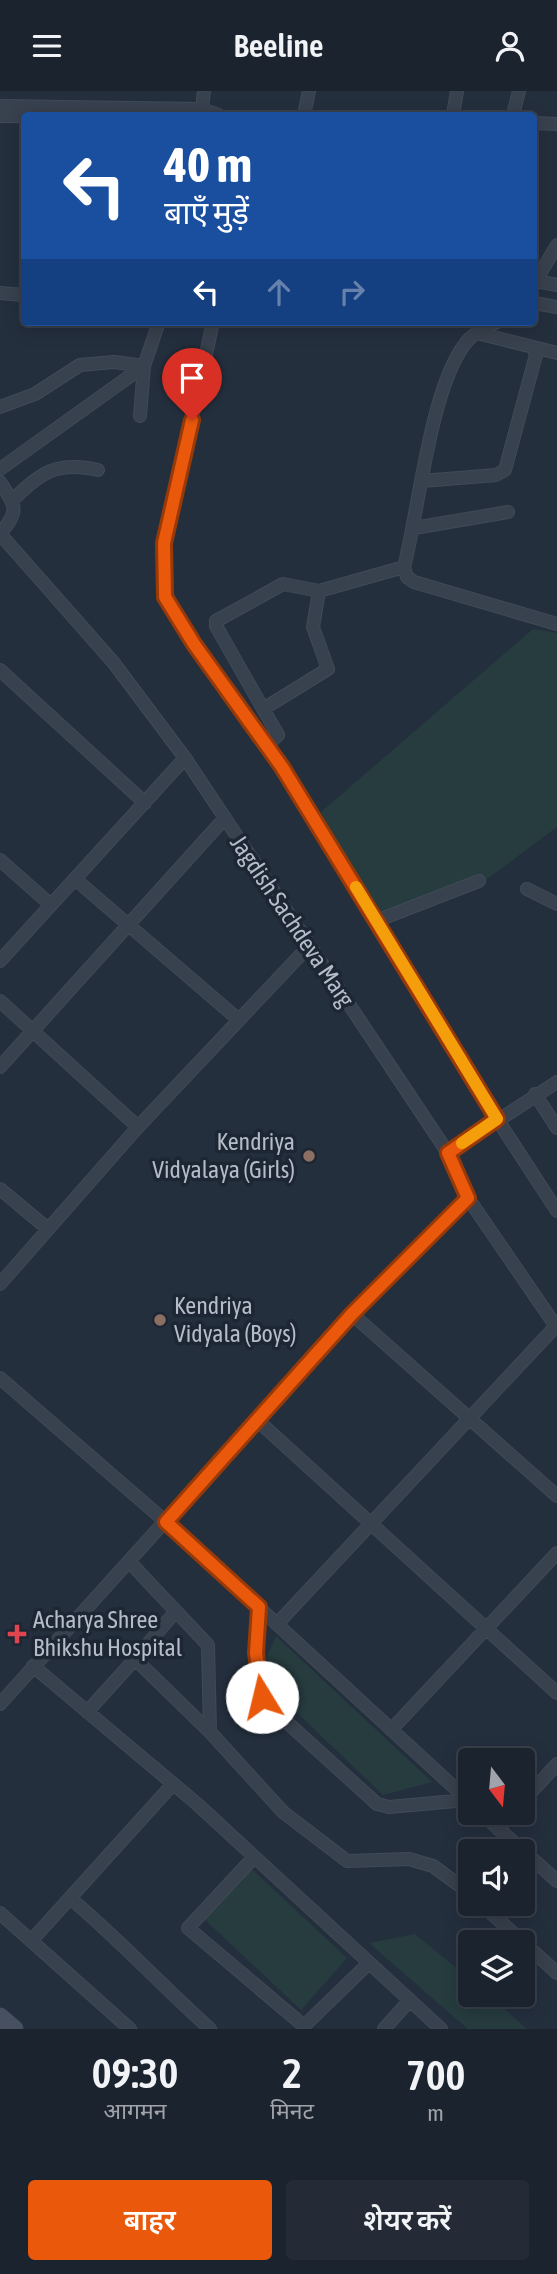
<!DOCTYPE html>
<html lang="hi">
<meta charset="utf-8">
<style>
:root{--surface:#1b232e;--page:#242b36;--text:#f1f3f6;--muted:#a0a4aa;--line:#39404a;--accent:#ea580c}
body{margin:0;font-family:"Asap Condensed","Noto Sans Devanagari",sans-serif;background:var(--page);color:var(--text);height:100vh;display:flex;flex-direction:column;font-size:26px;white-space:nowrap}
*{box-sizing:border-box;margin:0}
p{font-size:23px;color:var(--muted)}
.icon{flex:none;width:38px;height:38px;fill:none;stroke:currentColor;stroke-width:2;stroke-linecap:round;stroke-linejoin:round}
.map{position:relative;height:1938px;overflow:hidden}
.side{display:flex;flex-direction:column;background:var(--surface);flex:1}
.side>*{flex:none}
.banner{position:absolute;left:21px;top:21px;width:516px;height:214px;border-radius:7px;box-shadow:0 4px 18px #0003,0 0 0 2px var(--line);background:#1a4fa0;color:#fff;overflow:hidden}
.needle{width:46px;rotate:164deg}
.buttons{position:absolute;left:458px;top:1657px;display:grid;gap:14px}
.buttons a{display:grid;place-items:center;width:77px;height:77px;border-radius:7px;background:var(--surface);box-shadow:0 4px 18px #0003,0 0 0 2px var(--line);font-size:35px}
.pin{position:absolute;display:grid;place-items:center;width:60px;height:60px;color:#fff;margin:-72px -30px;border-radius:50% 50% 50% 0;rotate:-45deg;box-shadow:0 0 7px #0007}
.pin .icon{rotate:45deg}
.me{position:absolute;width:77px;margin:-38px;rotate:351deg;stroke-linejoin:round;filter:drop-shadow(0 0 5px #0008)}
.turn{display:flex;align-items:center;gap:24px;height:147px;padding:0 28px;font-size:32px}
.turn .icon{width:91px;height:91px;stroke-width:2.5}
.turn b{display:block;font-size:49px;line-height:60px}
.lanes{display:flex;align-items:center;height:66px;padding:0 28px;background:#0003;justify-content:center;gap:35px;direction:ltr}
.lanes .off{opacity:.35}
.eta{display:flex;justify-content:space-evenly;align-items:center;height:119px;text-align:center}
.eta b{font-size:42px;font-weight:600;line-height:49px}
.primary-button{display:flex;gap:14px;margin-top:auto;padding:14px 28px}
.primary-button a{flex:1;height:80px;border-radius:7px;background:var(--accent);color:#fff;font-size:28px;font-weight:600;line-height:80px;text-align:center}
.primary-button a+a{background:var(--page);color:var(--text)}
header{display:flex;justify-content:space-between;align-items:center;height:91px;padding:0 28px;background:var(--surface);font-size:32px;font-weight:600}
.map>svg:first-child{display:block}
.green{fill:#263c3f}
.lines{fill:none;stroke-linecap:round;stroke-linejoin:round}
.street-casing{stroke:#414a57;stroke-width:14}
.secondary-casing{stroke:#414a57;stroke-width:19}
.street{stroke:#38414e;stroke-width:12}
.secondary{stroke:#465061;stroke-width:18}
.route-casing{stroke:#983908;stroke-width:18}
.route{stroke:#ea580c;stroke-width:12}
.slow{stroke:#f59e0b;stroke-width:12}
.education-dot{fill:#8d6e63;stroke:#1d2633;stroke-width:2.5}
.health-dot{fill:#e0444e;stroke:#1d2633;stroke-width:2.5}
.labels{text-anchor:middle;stroke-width:7;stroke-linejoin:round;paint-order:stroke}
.street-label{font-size:24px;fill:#b4bcc9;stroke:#1d2633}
.poi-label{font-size:24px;fill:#b4bcc9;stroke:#1d2633;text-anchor:start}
</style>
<header><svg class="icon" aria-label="menu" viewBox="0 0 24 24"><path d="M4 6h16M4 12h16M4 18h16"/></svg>Beeline<svg class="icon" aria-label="person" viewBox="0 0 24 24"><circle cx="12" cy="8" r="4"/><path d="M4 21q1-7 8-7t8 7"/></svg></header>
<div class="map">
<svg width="557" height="1938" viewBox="0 0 557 1938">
<rect width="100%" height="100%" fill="#242f3e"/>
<path class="green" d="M533 538 557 542V736L475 797 377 833 321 721Z
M276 1545 432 1691 383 1704 272 1598 267 1565Z
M242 1769 347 1867 301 1919 200 1824Z
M415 1843 471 1889V1904H489L527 1938H468L369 1852Z"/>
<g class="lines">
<g class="street-casing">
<path id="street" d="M0 15 202 18 219 24
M202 18 204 0
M304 24 309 0
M453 24 457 0
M513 24 519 0
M0 25H24
M534 32 557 33
M536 190 557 194
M534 193 557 154
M0 202 24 204
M534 212 557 216
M213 231 165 452V506L205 569 267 654 497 1028 557 1120
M497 231C487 236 477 240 469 248 431 289 419 419 404 476L407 486 414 491 557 533
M533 256 557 262
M0 316 35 303 80 274 114 271 144 275 140 325
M0 378 144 275 159 231
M422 390 496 384 505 379 536 264 533 256 477 242
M0 391C16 416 20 418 0 443L113 571 185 667 448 1062 468 1107 557 1237
M12 410C40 381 57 370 98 379
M414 437 508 421
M0 579 145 712
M263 618 328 578 313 536 319 500
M267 654 278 644 216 535V530L283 493 319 500 404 476
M0 769 51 814
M75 788 239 929
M527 798 557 813
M376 830 479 790
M0 870 185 667
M0 910 138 1036
M0 976 224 728
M535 1003 557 1037
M448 1062 557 991
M0 1098 48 1138
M0 1193 138 1036 308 856
M352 1223 557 1405
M0 1287 166 1431 471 1712
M257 1329 557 1602
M129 1470C155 1499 182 1526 208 1554L210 1641 135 1568 176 1520
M259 1516C257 1547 249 1589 269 1615L377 1713 389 1716 467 1709
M277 1533 556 1235
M33 1575 196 1712 441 1938
M0 1613 352 1223 468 1107
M87 1621 135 1568
M391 1639 557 1462
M210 1641 283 1721 347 1770 409 1768 433 1775 471 1803
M523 1710 557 1673
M481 1722 557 1790
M498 1738 512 1722
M254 1766 188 1837 304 1935 369 1872
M70 1807C119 1848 162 1895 210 1938
M481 1813 557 1882
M0 1822 130 1938
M31 1850 173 1693
M384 1938 410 1909"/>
</g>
<g class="secondary-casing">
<path id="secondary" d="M0 1926 14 1938"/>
</g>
<use href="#street" class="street"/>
<use href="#secondary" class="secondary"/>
</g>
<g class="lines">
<g class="route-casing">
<path id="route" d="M192 329 164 452 165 506 194 553 282 676 497 1028 448 1062 468 1107 352 1223 166 1431 259 1516 256 1562 262 1606"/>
</g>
<use href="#route" class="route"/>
<path class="slow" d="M356 796 497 1028 462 1052"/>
</g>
<g class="education-dot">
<circle cx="309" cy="1065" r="7"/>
<circle cx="160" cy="1229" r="7"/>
</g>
<path class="health-dot" d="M13.5 1532.5h7v7h7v7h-7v7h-7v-7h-7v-7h7z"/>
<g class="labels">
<g class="street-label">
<text transform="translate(292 830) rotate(56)" y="8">Jagdish Sachdeva Marg</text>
</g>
<g class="poi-label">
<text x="295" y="1059" text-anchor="end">Kendriya<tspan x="295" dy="28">Vidyalaya (Girls)</tspan></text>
<text x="174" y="1223">Kendriya<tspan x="174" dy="28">Vidyala (Boys)</tspan></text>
<text x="33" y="1537">Acharya Shree<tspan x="33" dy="28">Bhikshu Hospital</tspan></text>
</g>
</g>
</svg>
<div class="buttons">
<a><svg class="needle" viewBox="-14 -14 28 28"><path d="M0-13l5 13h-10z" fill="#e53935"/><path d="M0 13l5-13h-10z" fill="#a0a4aa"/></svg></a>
<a><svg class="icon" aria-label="sound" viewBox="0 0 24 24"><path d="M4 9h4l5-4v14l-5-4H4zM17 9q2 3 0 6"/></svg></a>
<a><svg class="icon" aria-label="layers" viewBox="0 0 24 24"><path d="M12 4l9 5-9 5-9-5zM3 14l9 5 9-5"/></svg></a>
</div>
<div class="pin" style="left:192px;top:329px;background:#d93025"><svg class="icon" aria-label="arrive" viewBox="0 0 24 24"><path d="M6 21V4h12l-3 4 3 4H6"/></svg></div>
<svg class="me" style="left:262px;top:1606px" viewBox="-20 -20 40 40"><circle r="19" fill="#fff"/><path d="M0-13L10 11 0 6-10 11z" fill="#ea580c"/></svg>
<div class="banner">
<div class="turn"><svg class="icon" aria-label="left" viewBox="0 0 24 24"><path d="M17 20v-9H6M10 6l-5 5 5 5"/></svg><div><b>40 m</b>बाएँ मुड़ें</div></div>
<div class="lanes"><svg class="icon" aria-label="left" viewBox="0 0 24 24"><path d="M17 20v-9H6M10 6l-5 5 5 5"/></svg><svg class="icon off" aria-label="ahead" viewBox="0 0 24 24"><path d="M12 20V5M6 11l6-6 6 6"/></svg><svg class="icon off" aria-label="right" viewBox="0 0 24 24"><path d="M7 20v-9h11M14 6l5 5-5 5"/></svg></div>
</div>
</div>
<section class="side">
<div class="eta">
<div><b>09:30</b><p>आगमन</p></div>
<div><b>2</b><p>मिनट</p></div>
<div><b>700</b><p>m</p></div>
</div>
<div class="primary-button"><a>बाहर</a><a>शेयर करें</a></div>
</section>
